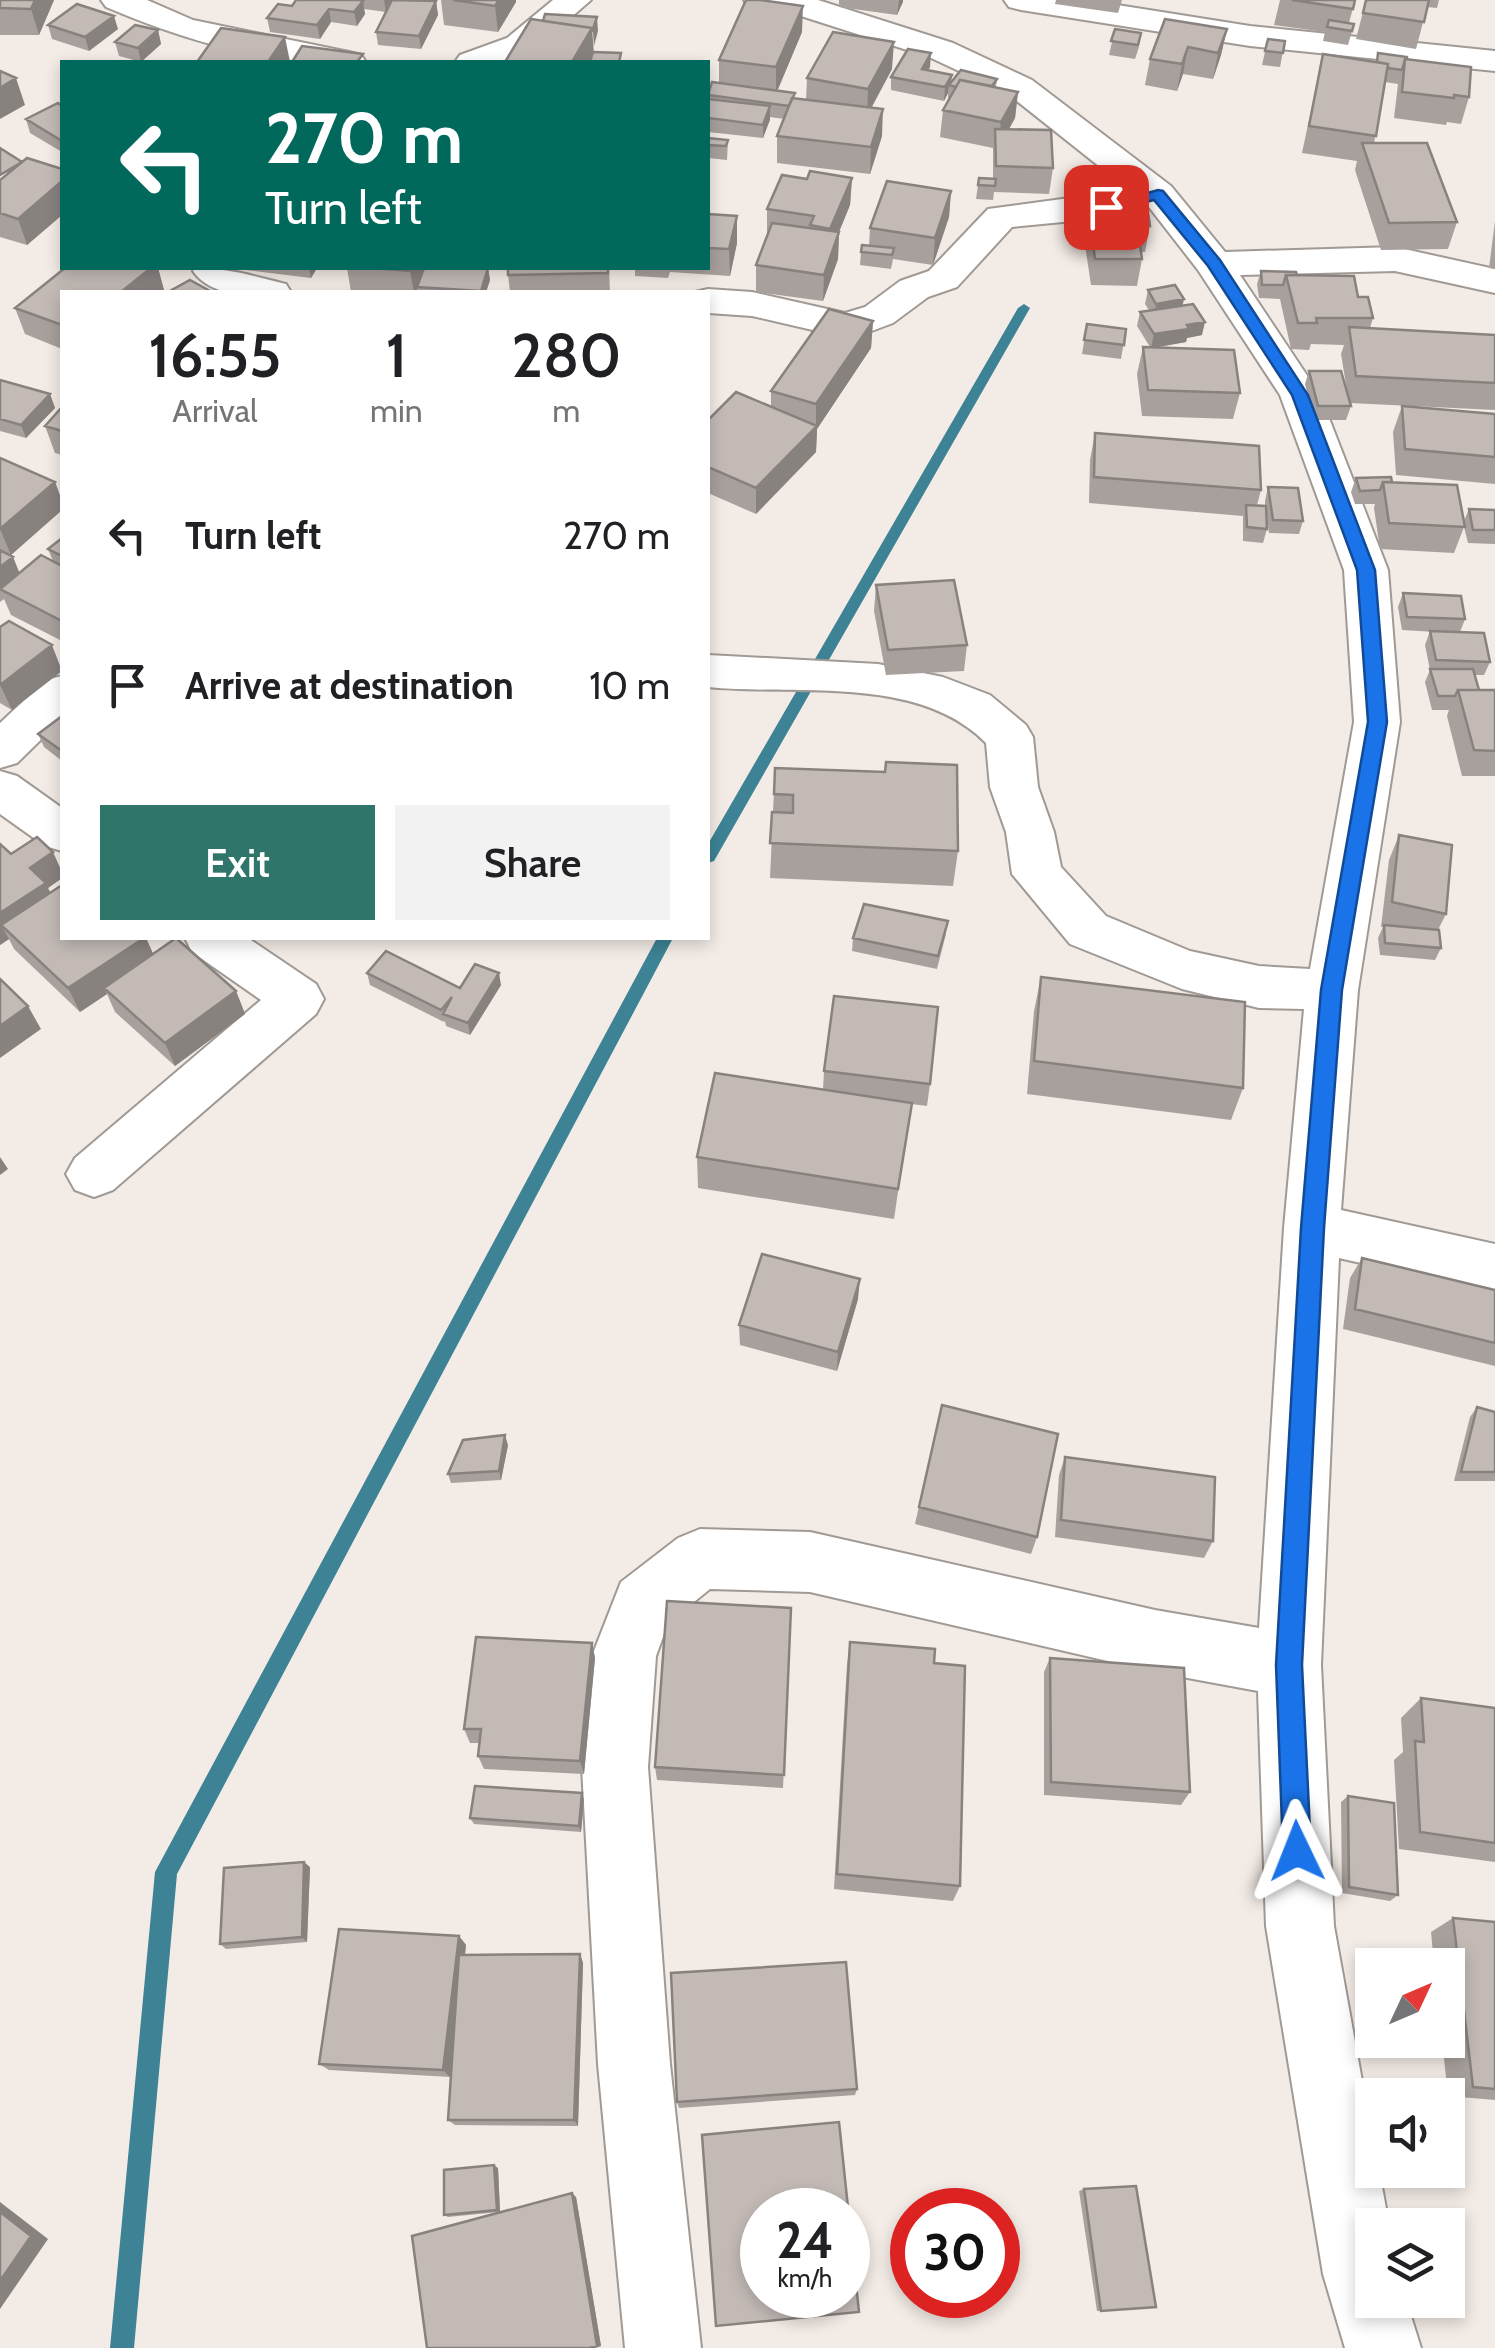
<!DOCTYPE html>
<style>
:root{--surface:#fff;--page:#f2f2f2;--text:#202124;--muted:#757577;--accent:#30756a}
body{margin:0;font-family:Cabin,sans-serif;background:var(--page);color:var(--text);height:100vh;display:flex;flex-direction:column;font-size:38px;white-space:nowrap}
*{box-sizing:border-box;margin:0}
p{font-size:32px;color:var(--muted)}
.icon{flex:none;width:55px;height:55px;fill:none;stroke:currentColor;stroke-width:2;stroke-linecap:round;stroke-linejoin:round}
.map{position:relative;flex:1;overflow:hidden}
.details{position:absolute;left:60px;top:290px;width:650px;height:650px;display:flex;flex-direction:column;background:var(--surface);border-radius:0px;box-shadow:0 5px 15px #0003}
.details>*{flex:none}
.banner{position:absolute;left:60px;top:60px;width:650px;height:210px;border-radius:0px;box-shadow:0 5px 15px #0003;background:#00695c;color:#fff;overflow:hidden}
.needle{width:65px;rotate:46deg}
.tools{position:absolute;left:1355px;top:1948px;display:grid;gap:20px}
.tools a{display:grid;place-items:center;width:110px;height:110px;border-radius:0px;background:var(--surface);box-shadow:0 5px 15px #0003;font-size:50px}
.speed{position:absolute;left:740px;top:2188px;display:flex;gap:20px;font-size:50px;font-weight:700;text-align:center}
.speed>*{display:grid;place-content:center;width:130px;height:130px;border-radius:50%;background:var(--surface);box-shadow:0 5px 15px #0003;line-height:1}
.speed small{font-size:25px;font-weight:400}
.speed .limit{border:15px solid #d22;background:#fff;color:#111}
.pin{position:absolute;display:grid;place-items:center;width:85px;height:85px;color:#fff;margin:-42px;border-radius:20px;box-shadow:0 5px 15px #0006}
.me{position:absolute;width:110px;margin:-55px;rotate:358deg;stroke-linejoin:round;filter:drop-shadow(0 0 8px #0008)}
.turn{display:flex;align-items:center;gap:35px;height:210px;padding:0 40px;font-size:45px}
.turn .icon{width:130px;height:130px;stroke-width:2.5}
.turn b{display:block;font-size:70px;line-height:85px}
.eta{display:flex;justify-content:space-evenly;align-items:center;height:170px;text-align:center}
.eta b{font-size:60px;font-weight:600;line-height:70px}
.primary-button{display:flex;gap:20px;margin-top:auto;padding:20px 40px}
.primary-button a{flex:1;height:115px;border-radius:0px;background:var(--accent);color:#fff;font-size:40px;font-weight:600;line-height:115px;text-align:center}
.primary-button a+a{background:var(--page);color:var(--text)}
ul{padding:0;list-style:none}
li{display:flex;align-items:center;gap:30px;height:150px;padding:0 40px}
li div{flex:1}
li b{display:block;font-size:38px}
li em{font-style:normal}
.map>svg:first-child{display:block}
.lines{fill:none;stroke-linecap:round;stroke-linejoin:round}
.stream{fill:#3d8395;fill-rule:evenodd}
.minor-casing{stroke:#a09994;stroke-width:4}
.minor{fill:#fff;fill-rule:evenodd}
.wall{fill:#a8a09d}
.shaded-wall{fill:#88827f}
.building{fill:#c3bab6;stroke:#88827f;stroke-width:2.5;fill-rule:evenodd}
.route{fill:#1a73e8;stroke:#114b97;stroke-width:2.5}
</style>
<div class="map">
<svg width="1495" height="2348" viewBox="0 0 1495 2348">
<rect width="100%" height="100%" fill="#f3ebe5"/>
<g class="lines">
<path class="stream" d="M1024 304 1030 308 714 861 708 863V844L1018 308Z
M657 938H673L177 1874 134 2348H110L155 1872Z"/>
<g class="minor-casing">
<path id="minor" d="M101 0H147L193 20 349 52 361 55 366 62C277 68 188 42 106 7Z
M553 0H591L531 52 503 62H455L460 55 507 38Z
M744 0H818L953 43 1032 80 1171 186 1225 252 1395 247 1495 269V293L1395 271 1240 275 1320 395 1388 570 1400 722 1358 990 1341 1210 1495 1244V1294L1339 1258 1321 1665 1334 1926 1372 2136V2170H1379L1389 2225H1372V2300H1406L1421 2348H1345L1323 2274 1266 1926 1258 1691 1155 1672 810 1592 710 1589 668 1623 656 1656 648 1767 670 2064 701 2348H625L598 2064 582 1767 592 1656 621 1582 678 1538 700 1529 810 1532 1155 1610 1259 1628 1284 1228 1304 1009 1259 1008 1182 989 1070 944 1012 874 1006 832 990 787 986 743C918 674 796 696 708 687V655L878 664 943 677 990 695 1026 725 1033 737 1038 787 1054 832 1061 867 1106 916 1190 951 1259 966 1310 969 1354 722 1344 570 1280 395 1198 270 1149 207 1105 218 1012 227 957 287 928 297 893 323 861 335 847 338 752 316 708 313V292H695L708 289 752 292 845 313 865 307 900 281 929 271 988 209 1129 190 1008 94 929 57 801 16 749 7Z
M1004 0H1086L1250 26 1495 51V71L1250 46 1021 10 1009 7Z
M195 268C228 268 254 276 286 284L291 292C259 294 214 301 193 271Z
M62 676V719L17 763 0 768V723L46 680Z
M0 771 17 776 62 808V851L45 846 0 814Z
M185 938H248L316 984 324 999 316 1014 113 1190 94 1197 75 1190 66 1174 75 1158 261 1000 192 952Z"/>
</g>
<use href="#minor" class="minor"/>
</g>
<path class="wall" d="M0 0H54L39 35H0Z
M296 0H421L436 1 438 15 421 49 378 45 376 32 386 12 364 9 365 14 357 26 331 22 320 39 270 32 267 18 292 6Z
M441 0H516V2L498 32 444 25Z
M839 0H903L897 15 839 7Z
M1056 0H1122L1118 13 1055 4Z
M1280 0H1355L1349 23 1354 24 1348 45 1323 41 1325 32 1274 25Z
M1366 0H1439L1437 8 1427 7 1416 49 1356 39Z
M48 25 118 29 89 51 52 39Z
M1115 29 1139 47 1135 59 1109 55Z
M1227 29 1221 55 1213 79 1183 74 1177 91 1145 85 1150 59Z
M158 30 161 44 141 62 119 56 115 42Z
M802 32 777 91 795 98 806 100 807 78 892 69 871 108 882 136 870 174 777 163V136L784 119 770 117 763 138 708 132V91L719 83V60Z
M1268 39 1285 41 1280 67 1262 65Z
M1378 53 1407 59 1469 97 1461 124 1447 122 1446 125 1394 118 1398 84 1385 82 1374 143 1457 222 1448 249 1381 250 1355 170 1357 161 1302 153 1323 54 1376 62Z
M930 67 928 70 952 81 997 79 996 87 1018 92 1015 118 1009 129 1053 168 1049 194 994 192 993 200 976 199 979 178 993 179V148L940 137 943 110 949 99 948 98V93L944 101 891 90V77Z
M62 106V152L30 133 26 119Z
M708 138 728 140 727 160 708 158Z
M22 162 62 169V215L27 245 0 237V213Z
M852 178 850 205 839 232 838 259 823 301 756 292V265L767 236V209L807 179Z
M951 191 949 217 933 265 893 259 891 269 860 265 861 252 869 246 870 228Z
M1087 198 1150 226 1145 252H1141L1142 259 1137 286 1091 285 1082 225Z
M708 214 737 243 730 276 670 272 668 278 635 276V268H708Z
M1495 221V269L1489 268Z
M65 268H158L164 290 62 292V349L25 334 15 308Z
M237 268H317L311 278 237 269Z
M347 268H488L490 280 486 292H418V290L417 292H351Z
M609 268 610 292H510L508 275Z
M1261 271 1297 275 1358 297 1373 318 1370 328 1495 335V410L1350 403 1351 406 1346 420H1314L1305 384 1309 371 1347 391 1341 354 1344 345 1311 344 1309 350 1291 349 1280 299 1259 298 1257 284Z
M1148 290 1183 305 1202 335 1187 338 1186 342 1154 348 1240 393 1233 419 1142 416 1137 374 1143 347H1150L1137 326 1140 312 1149 310 1145 304Z
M873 321 871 348 817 429 816 452 756 514 708 493V420L771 407V391Z
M1087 324 1126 329 1121 359 1082 354Z
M0 380 50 394 55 408 26 438 0 431Z
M1402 406 1495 414V484L1396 475 1393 432Z
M62 407V455L55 453 45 426Z
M1095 433 1261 490 1257 505 1265 506V501L1268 487 1303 521 1299 534 1269 533 1266 507 1267 529 1263 543 1243 541V516L1089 503 1090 460Z
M0 458 55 482 62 501V510L11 555 3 552 13 557 19 573 53 561 48 549 62 538V641L11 615 4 599 0 602Z
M1356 478 1392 482 1464 521 1469 509 1495 510V544L1468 543 1464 527 1454 553 1380 549 1374 508 1375 504H1355L1351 492Z
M876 585 967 645 964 671 886 675 874 611Z
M1403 593 1465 619 1460 632 1490 662 1484 675H1475L1479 690H1495V776H1462L1447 716 1449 710H1432L1425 682 1430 670 1425 645 1430 631 1436 632 1402 630 1398 607Z
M0 627 12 710 0 703Z
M62 716V761L44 747 38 734Z
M775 768 958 851 953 886 770 878Z
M1399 835 1446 914 1438 930 1441 948 1435 960 1380 955 1378 938 1383 927H1381L1389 860Z
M11 854 62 872V878L48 888 62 938H146L153 954 236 991 245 1014 175 1066 115 1012 107 994 80 1012 14 949 9 939 0 945Z
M946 934 937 969 852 951 853 938Z
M367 973 460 988 501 985 470 1035 446 1026 445 1021 444 1022 370 985Z
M1041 977 1243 1088 1231 1120 1027 1094 1034 1011Z
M824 1071 930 1084 927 1106 911 1104 894 1219 698 1188 697 1157 823 1089Z
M1362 1258 1495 1290V1366L1343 1329 1350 1278Z
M858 1299 837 1371 740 1345 739 1325Z
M942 1405 1037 1537 1031 1554 915 1524Z
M1477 1407 1495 1412V1481H1454L1470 1417Z
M508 1445 501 1480 451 1483 448 1474Z
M1065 1457 1213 1541 1204 1558 1055 1537 1059 1475Z
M791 1608 783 1788 657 1780 655 1767Z
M850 1642 934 1663 960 1886 953 1901 834 1889 847 1664Z
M592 1643 595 1658 584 1774 484 1769 478 1756 479 1743H470L464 1729Z
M1050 1658 1190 1792 1181 1805 1044 1795V1672Z
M1421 1698 1495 1708V1862L1399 1849 1394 1760 1403 1752 1401 1718Z
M1348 1796 1398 1895 1390 1901 1342 1893 1341 1802Z
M584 1800 581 1832 474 1824 470 1818Z
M310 1867 307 1942 226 1949 220 1944Z
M1453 1918 1495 1922V2100L1448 2096 1442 2040H1448V1965H1434L1431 1932Z
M459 1936 466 1945 465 1955 580 1954 583 1963 578 2126 455 2125 448 2120 450 2077 329 2070 319 2064Z
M857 2089 855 2095 679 2108 677 2102Z
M498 2168 500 2212 576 2197 601 2346 594 2348H427L499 2212 448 2217 444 2215Z
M1084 2189 1156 2307 1097 2311 1079 2191Z"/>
<path class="shaded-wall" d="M35 0H54L39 35 31 9Z
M384 0H394L386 12Z
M499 0H516V2L498 32 495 6Z
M899 0H903V2L897 15Z
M363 1 365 14 357 26 354 12Z
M436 1 438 15 421 49 419 36Z
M803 6 802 32 776 94V67Z
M329 9 331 22 320 39 317 25Z
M114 16 118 29 89 51 85 37Z
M597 17 598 31 594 46 593 32Z
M592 28 594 54 589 62H572Z
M1227 29 1221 55 1213 79 1218 53Z
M158 30 161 44 141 62 138 48Z
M285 37 290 62H268Z
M894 42 892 69 867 116 868 89Z
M1188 47 1183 74 1177 91 1182 64Z
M931 53 930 67 921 82 922 69Z
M952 75 951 85H949L948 93 944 101 945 87Z
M16 78 25 105 0 119V88Z
M1018 92 1015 118 998 149 1001 122Z
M770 106V120L763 138V125Z
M883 109 882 136 870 174 871 147Z
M852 178 850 205 829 256 830 229Z
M62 181V215L27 245 18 219Z
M951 191 949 217 933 265 935 238Z
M737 216V243L730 276 729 249Z
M839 232 838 259 823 301 824 275Z
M151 268H158L164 290 161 292H121Z
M309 268H317L311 278Z
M412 268H428L417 287V292H414L410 271Z
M488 268 490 280 486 292H481Z
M1184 299 1181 313 1154 317 1156 304Z
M873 321 871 348 817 429 816 452 756 514V488L816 427V404Z
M1205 322 1202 335 1187 338 1186 342 1151 348 1154 334 1187 325Z
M50 394 55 408 26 438 21 425Z
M55 482 62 501V510L11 555 0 529Z
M13 557 24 584 0 589V567Z
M52 645 62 671 12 710 0 685Z
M53 852 62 872V878L48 888 58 907 1 925 9 939 0 945V913L30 868Z
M144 938H146L156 960 104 988 107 994 80 1012 68 988Z
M499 973 501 985 470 1035 468 1023Z
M236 991 245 1014 175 1066 165 1043Z
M28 1006 41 1029 0 1058V1026Z
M0 1157 8 1169 0 1175Z
M860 1279 858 1299 837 1371 838 1352Z
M505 1435 508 1445 501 1480 499 1471Z
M592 1643 595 1658 584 1774 580 1761Z
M582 1793 584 1800 581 1832 579 1826Z
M304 1862 310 1867 307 1942 302 1937Z
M459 1936 466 1945 450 2077 443 2070Z
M580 1954 583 1963 578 2126 574 2120Z
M494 2165 498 2168 500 2212 497 2210Z
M572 2193 576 2197 601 2346 594 2348H589Z
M0 2202 48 2239 0 2309Z"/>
<path class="building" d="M0 0H35L31 9 0 8Z
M296 0H360L363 1 354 12 329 9 317 25 267 18 278 4 292 6Z
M392 0 436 1 419 36 376 32Z
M453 0H499L495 6Z
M746 0H760L803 6 776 67 719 60Z
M1292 0H1355L1353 9Z
M1366 0H1429L1424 22 1363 13Z
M77 4 114 16 85 37 48 25Z
M545 14 597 17 592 32V28L543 21Z
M531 19 592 28 572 62H505Z
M1165 19 1227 29 1218 53 1188 47 1182 64 1150 59Z
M1329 20 1354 24 1352 31 1327 27Z
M135 25 158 30 138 48 115 42Z
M221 28 285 37 268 62H197Z
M1115 29 1141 33 1138 45 1111 41Z
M833 32 894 42 868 89 807 78Z
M1268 39 1285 41 1283 53 1265 51Z
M302 46 363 54 357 62H292Z
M908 49 931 53 922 69 952 75 945 87 891 77Z
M593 52 621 53 619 62H590Z
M1378 53 1407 57V59H1405L1402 70 1388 68V64L1377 62Z
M1323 54 1388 64 1376 136 1309 126Z
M1405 59 1471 67 1469 97 1454 95V98L1402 92Z
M961 70 997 79 992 86 960 80 956 87 949 85Z
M0 71 16 78 0 88Z
M960 80 1018 92 1001 122 943 110Z
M712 82 795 93 789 106 708 95Z
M792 98 883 109 871 147 777 136Z
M708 99 770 106 763 125 708 118Z
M58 103 62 106V141L26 119Z
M995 129 1051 130 1053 168 996 166Z
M708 138 728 140 726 146 708 145Z
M1362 143H1427L1457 222 1389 223Z
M0 148 22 162 0 175Z
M27 158 62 169V181L18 219 0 213V180Z
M810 171 852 178 830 229 810 225 814 216 767 209 782 175 807 179Z
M979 178 996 179 995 186 978 185Z
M887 181 951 191 935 238 870 228Z
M1087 198 1146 199 1150 226 1137 225 1142 259H1095Z
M708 214 737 216 729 249 708 248Z
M772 223 839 232 824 275 756 265Z
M862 245 894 248 892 255 861 252Z
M65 268H151L121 292H62V325L15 308Z
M372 268H412L410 271Z
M424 268H488L481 291 417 287Z
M508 268H608V273L508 275Z
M1261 271 1296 272 1297 275H1286L1283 285H1262Z
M1286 275 1354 276 1358 297H1368L1373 318H1316L1317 323H1298Z
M190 280 212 292H168Z
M1175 285 1184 299 1156 304 1148 290Z
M1193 304 1205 322 1187 325 1189 329 1154 334 1140 312Z
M829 309 873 321 816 404 771 391Z
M1087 324 1126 329 1124 345 1084 340Z
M1349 327 1495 335V383L1356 376Z
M1143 347 1234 350 1240 393 1148 390Z
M1309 371H1341L1351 406H1318Z
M0 380 50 394 21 425 0 419Z
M736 392 817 426 756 488 708 467V420Z
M1402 406 1495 414V457L1405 449Z
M62 407V431L45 426Z
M1095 433 1259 446 1261 490 1094 477Z
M0 458 55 482 0 529Z
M1391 477 1392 482H1383L1380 490 1360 491 1356 478Z
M1383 482 1457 485 1465 527 1389 523Z
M1268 487 1298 488 1303 521 1273 520Z
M1246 505 1266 506 1267 529 1247 527Z
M1469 509 1495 510V530H1473Z
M62 538V556L48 549Z
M0 550 13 557 0 567Z
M41 555 62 566V621L0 589Z
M954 580 967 645 888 650 876 585Z
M1403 593 1461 596 1465 619 1407 617Z
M9 621 52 645 0 685V627Z
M1430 631 1484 633 1490 662 1436 660Z
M1430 669H1473L1479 690H1458L1455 696H1438Z
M1458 690H1495V751L1474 750Z
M62 716V751L38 734Z
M886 762 957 765 958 851 770 843 772 812 793 813V795L774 794 775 768 885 772Z
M1399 835 1452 845 1446 914 1392 902Z
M37 837 53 852 30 868 46 883 0 913V844L11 854Z
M62 885V938H144L68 988 1 925Z
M864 904 948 921 938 956 853 938Z
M1384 925 1439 930 1441 948 1385 943Z
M176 938 236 991 165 1043 104 988Z
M386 951 460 988 475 964 499 973 468 1023 443 1014 452 997 441 1010 367 973Z
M1041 977 1245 1002 1243 1088 1034 1061Z
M0 979 28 1006 0 1026Z
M834 996 938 1007 930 1084 824 1071Z
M715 1073 912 1103 898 1189 697 1157Z
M762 1254 860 1279 838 1352 739 1325Z
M1362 1258 1495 1290V1343L1355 1309Z
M942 1405 1058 1434 1037 1537 919 1507Z
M1477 1407 1495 1412V1472H1461Z
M505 1435 499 1471 448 1474 463 1440Z
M1065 1457 1215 1477 1213 1541 1061 1520Z
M667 1601 791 1608 784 1775 655 1767Z
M476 1637 592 1643 580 1761 478 1756 481 1729H464Z
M850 1642 935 1649 934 1663 965 1666 960 1886 837 1874Z
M1050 1658 1184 1668 1190 1792 1051 1782Z
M1421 1698 1495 1708V1843L1420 1832 1415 1741 1424 1742Z
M475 1786 582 1793 579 1826 470 1818Z
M1348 1796 1394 1803 1398 1895 1349 1887Z
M304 1862 302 1937 220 1944 224 1868Z
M1453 1918 1495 1922V2089L1473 2087Z
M339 1929 459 1936 443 2070 319 2064Z
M580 1954 574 2120H448L459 1955Z
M846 1962 857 2089 677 2102 671 1973Z
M839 2122 859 2312 716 2326 702 2135ZM762 2210H848V2295H762Z
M494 2165 497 2210 444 2215V2170Z
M1136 2186 1156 2307 1101 2311 1084 2189Z
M572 2193 597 2346 589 2348H427L412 2236Z
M0 2212 31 2236 0 2281Z"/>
<path class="route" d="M1158 190 1163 191 1220 260 1308 395 1375 570 1387 722 1342 990 1324 1228 1302 1665 1311 1851 1307 1861 1297 1865 1287 1861 1283 1851 1276 1665 1301 1228 1321 990 1368 722 1357 570 1292 395 1208 266 1154 200 1106 212 1098 207Z"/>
</svg>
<div class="tools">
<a><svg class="needle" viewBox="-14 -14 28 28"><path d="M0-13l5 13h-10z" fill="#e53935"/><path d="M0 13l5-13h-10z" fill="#757577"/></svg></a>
<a><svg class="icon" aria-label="sound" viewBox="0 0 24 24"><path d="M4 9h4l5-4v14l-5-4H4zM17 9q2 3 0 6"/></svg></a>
<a><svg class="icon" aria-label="layers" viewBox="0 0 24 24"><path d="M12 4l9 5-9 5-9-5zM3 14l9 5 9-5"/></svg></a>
</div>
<div class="speed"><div>24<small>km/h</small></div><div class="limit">30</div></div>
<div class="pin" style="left:1106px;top:207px;background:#d93025"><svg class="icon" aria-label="arrive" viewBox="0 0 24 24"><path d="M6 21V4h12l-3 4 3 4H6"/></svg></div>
<svg class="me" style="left:1297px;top:1851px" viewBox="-20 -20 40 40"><path d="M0-17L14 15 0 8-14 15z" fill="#1a73e8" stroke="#fff" stroke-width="4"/></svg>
<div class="banner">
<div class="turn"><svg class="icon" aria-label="left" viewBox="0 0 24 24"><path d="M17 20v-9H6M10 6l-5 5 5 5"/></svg><div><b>270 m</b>Turn left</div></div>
</div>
<section class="details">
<div class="eta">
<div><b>16:55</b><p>Arrival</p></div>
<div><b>1</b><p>min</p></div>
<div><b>280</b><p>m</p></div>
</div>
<ul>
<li><svg class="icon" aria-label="left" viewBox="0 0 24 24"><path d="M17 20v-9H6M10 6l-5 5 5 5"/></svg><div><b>Turn left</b></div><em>270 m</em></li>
<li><svg class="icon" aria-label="arrive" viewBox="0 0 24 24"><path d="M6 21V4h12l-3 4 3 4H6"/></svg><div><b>Arrive at destination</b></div><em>10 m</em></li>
</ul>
<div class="primary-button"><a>Exit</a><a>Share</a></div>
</section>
</div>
